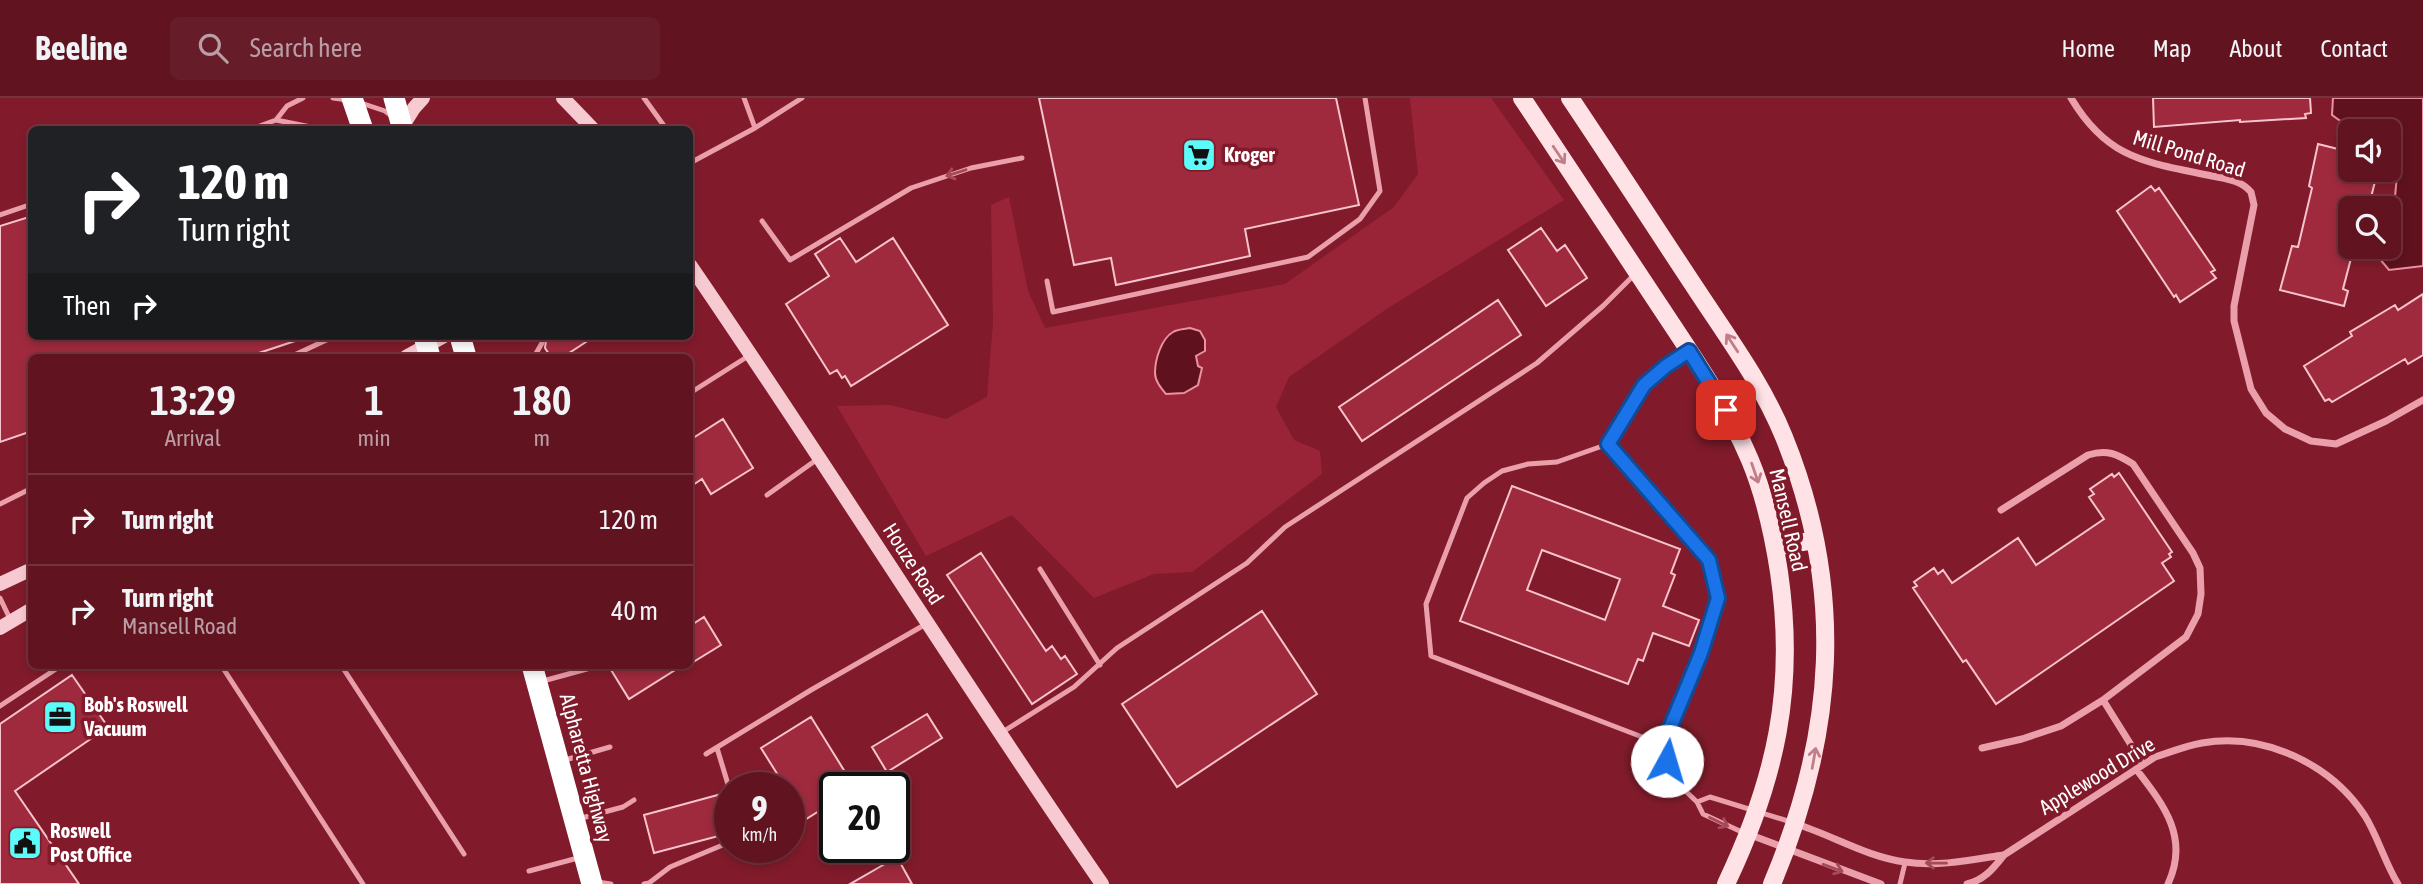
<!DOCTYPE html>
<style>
:root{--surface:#611420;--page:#671d29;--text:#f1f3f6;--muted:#ba9ea5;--line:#75333e}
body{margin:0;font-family:"Asap Condensed",sans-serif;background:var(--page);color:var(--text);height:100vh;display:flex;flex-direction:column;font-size:26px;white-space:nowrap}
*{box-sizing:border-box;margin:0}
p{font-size:23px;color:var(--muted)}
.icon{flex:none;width:38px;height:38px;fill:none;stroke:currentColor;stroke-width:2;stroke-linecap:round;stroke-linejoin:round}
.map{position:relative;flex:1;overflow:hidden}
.panel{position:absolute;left:28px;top:256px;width:665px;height:315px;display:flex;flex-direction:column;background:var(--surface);border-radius:10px;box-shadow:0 4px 10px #0003,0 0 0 2px var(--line)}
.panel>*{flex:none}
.hud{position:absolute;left:28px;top:28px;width:665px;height:214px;border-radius:10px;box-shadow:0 4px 10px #0003,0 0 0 2px var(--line);background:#202124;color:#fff;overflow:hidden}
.buttons{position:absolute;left:2338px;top:21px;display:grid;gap:14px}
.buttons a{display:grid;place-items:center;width:63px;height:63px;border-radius:10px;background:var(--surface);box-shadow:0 4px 10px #0003,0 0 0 2px var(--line);font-size:35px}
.speed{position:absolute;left:714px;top:674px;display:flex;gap:14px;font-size:35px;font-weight:700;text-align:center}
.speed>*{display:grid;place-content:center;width:91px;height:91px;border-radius:50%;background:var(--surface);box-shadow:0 4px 10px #0003,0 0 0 2px var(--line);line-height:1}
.speed small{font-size:18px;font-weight:400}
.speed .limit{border:4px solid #111;border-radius:10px;background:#fff;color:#111}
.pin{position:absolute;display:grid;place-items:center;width:60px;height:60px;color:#fff;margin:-30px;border-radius:14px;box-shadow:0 4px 10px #0006}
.me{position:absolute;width:77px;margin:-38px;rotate:6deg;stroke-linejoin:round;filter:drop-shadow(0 0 5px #0008)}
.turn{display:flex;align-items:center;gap:24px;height:147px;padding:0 35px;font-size:32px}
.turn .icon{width:91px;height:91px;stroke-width:2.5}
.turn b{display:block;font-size:49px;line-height:60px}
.then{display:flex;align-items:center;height:66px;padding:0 35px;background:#0003;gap:14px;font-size:26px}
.eta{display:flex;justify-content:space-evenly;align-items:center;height:119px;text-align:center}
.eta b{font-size:42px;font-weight:600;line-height:49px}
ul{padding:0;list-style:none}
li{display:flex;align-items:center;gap:21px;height:91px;padding:0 35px;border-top:2px solid var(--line)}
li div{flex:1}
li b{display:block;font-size:26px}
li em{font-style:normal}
header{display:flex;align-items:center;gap:42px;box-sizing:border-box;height:98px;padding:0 35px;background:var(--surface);border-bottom:2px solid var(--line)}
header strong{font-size:33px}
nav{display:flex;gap:38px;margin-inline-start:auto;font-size:24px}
.search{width:490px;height:63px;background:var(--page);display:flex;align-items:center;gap:18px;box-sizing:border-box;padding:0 24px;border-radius:10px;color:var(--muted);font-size:26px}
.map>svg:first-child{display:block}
.green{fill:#992438}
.water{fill:#5f121d;stroke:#ec91a2;stroke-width:2}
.building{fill:#9f2a3d;stroke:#f7c3cc;stroke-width:2;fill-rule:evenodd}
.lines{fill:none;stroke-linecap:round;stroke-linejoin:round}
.lane{stroke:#ea9fab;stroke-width:5}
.street{stroke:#ea9fab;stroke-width:7}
.secondary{stroke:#f7cad1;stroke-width:14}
.primary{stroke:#fee2e5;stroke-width:18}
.highway{stroke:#fff;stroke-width:21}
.oneway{stroke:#c07e88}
.oneway2{stroke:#a64958}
.route-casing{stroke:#114b97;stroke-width:18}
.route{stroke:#1a73e8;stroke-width:12}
.labels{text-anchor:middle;stroke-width:7;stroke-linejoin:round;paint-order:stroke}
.street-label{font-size:21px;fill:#fff;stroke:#811b2b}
.poi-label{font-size:21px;font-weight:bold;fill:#fff;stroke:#811b2b;text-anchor:start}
</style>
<header>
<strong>Beeline</strong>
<div class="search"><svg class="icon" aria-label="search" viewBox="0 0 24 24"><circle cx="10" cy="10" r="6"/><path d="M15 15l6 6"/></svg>Search here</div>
<nav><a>Home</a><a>Map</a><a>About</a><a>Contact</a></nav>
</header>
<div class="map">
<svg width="2423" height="786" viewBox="0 0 2423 786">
<rect width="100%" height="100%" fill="#811b2b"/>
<path class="green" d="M1410 0H1491L1564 102 1388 210 1289 279 1276 309 1294 342 1320 353 1322 376 1192 474 1154 476 1094 500 1012 417 926 458 837 308 890 307 946 321 987 299 993 225 991 107 1009 99 1028 193 1045 230 1285 186 1394 109 1418 76Z"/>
<path class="water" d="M2333 0H2423V168L2389 172 2379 160 2382 149H2389V126L2394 110 2397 77 2389 49V33C2365 33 2351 32 2332 17Z
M1190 230 1200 233 1205 242V253L1196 258 1198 268 1202 270 1198 287 1184 295 1166 296C1161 290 1155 283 1155 275 1155 262 1161 241 1173 234 1178 231 1185 231 1190 230Z"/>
<path class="building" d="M1039 0H1336L1359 107 1245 131 1250 158 1116 187 1111 160 1074 167Z
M2153 0H2310L2311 15 2305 16 2306 20 2240 24V22L2154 29Z
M2318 46 2342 52 2339 65 2350 67V72H2378L2369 107 2364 106 2363 110H2350V149H2354L2343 191 2348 193 2344 208 2280 192 2292 148 2298 149 2312 90 2309 88Z
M2151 88 2155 93 2159 90 2215 172 2211 174 2216 180 2180 204 2176 197 2174 199 2117 113Z
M32 118V238H300L301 241 247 259H32V333L0 344V128Z
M1541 130 1557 153 1565 147 1587 180 1546 208 1508 152Z
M840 140 856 164 893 140 948 227 851 288 845 278 842 280 837 272 830 276 786 206 829 178 815 156Z
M2423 196V257L2408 266 2405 261 2332 304 2329 301 2325 303 2304 268 2352 238 2350 234 2395 207 2398 212Z
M1498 202 1521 237 1362 343 1339 309Z
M537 238H595L563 259H551L545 250 546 242 539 241Z
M723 321 753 370 711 396 702 381 690 389V342Z
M2119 375 2172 454 2169 456 2171 459 2162 465 2174 483 1996 606 1966 562 1963 564 1913 490 1917 488 1914 484 1934 470 1938 476 1943 472 1952 485 2018 440 2036 467 2104 421 2089 399 2094 396 2090 391 2112 376 2114 379Z
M1512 388 1680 451 1671 475 1675 477 1663 508 1699 522 1689 548 1653 535 1643 563 1638 561 1628 586 1460 523ZM1542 452 1620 481 1605 522 1527 492Z
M981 455 1046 553 1052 548 1061 561 1065 558 1077 576 1032 606 947 477Z
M1262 513 1317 596 1177 689 1122 606Z
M704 519 721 547 690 566V528Z
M608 567H683L629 601Z
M72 577 108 629 15 693 79 786H0V626Z
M927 616 942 640 887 674 872 649Z
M811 619 855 690H835V703L795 728 789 718V690H786L761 650Z
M725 695 730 712V735L654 755 644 717Z
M897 759 912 786H850Z"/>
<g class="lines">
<path class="lane" d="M333 0 348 2
M644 0 667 32
M361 5 385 13 393 19
M276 22 287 8 303 0
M755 30 802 0
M249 32 276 22 326 32
M690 65 755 30 744 0
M0 117 32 106
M762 123 790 162 911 90 971 70 1022 60
M1047 183 1053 214 1308 159 1360 121 1380 93 1365 0
M1686 254C1642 283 1633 301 1608 346L1557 364 1528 366 1502 373 1484 385 1467 400 1426 506 1431 558 1663 647 1675 683 1697 704 1703 716 1744 735
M290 259 335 238
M534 259 542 245
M690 295 750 257
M1608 346 1709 462 1719 501 1701 555 1663 647
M767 397 819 360
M0 406 32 390
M1040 471 1100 567
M0 500 11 523
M221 567 363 786
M341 567 464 756
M543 583 594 569
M0 608 62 567
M1001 635 1074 589 1117 550 1247 465 1285 429 1537 265 1603 208 1635 176
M717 650 730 693
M706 656 811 592 926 526
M565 662 610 649
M1697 704 1710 699 1791 724
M578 721 623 709 634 702
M529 773 578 760
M597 784 611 786
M644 786 649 785 670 769 730 744
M1900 786 1905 765"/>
<path class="street" d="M2071 0C2108 62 2146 64 2212 78 2226 81 2241 82 2251 94L2254 107 2234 208V223L2251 291 2266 315 2285 331 2311 343 2336 346 2386 323 2423 302
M2001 412 2088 357C2107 351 2117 356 2133 366L2193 455 2200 470 2201 496 2198 516 2186 539 2103 602
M1982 650 2022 641 2061 628 2103 602 2143 666
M2136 671C2163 706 2190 739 2168 786
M1796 726C1832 737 1867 759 1905 764 1938 769 1971 762 2003 757
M1748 736 1881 786
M1967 786C1984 782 1993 771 2004 757L2155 659C2171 654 2185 648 2202 645 2264 634 2331 666 2365 718 2378 739 2385 765 2398 786"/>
<path class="secondary" d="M563 0 594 32
M402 29 414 10 423 0
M690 167C830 371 961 582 1102 786
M406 259 444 238
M0 486 32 471
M0 530 32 511"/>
<path class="primary" d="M1522 0C1565 66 1609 132 1653 198 1688 251 1725 303 1750 362 1765 398 1773 435 1779 474 1796 590 1776 681 1726 786
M1570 0C1613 64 1655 129 1698 194 1729 241 1763 287 1784 339 1846 492 1835 637 1772 786
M1775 449 1815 442"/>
<path class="highway" d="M352 0 363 32
M394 0 403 32
M424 238 430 259
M460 238 466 259
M532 567 592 786"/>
</g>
<defs><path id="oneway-shaft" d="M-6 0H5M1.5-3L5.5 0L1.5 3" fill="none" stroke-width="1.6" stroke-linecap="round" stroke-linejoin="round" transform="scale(1.75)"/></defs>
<g class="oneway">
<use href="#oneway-shaft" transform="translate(1559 57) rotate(56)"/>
<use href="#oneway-shaft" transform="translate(1732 245) rotate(-123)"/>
<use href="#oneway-shaft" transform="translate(1755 375) rotate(71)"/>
<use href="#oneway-shaft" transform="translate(1814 660) rotate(-80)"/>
</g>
<g class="oneway2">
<use href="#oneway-shaft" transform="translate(956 75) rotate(162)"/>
<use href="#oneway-shaft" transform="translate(1719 724) rotate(26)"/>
<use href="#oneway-shaft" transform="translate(1936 765) rotate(-179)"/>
<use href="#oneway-shaft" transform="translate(1833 770) rotate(20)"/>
</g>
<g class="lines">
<g class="route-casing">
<path id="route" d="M1667 663 1663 647 1701 555 1718 500 1709 462 1608 346 1644 287 1666 268 1689 253 1726 312"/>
</g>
<use href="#route" class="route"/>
</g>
<defs>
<g id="supermarket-square" transform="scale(1.75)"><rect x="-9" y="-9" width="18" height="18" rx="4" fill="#5bfbfa" stroke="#811b2b"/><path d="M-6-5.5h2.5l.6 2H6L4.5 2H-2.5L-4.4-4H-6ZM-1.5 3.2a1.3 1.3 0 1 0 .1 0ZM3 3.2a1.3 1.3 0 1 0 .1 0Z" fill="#111"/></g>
<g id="office-square" transform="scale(1.75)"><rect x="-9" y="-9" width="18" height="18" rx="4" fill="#5bfbfa" stroke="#811b2b"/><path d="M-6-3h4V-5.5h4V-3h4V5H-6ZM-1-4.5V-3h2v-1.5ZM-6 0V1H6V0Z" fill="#111"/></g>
<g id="civic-square" transform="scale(1.75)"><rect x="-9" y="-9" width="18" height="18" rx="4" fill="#5bfbfa" stroke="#811b2b"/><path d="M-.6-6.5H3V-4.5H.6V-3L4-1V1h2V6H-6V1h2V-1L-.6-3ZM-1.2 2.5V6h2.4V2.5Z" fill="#111"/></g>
</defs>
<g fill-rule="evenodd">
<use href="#supermarket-square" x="1199" y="57"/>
<use href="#office-square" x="60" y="619"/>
<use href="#civic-square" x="25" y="745"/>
</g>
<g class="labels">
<g class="street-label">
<text transform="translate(2189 56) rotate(17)" y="7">Mill Pond Road</text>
<text transform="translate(1788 422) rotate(77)" y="7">Mansell Road</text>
<text transform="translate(913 466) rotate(57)" y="7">Houze Road</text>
<text transform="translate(586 670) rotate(75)" y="7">Alpharetta Highway</text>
<text transform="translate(2097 678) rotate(-31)" y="7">Applewood Drive</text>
</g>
<g class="poi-label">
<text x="1224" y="64">Kroger</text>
<text x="84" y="614">Bob's Roswell<tspan x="84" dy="24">Vacuum</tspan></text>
<text x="50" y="740">Roswell<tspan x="50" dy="24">Post Office</tspan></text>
</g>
</g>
</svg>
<div class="buttons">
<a><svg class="icon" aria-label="sound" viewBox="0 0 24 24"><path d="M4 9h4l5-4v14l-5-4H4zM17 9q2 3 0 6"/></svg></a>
<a><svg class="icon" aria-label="search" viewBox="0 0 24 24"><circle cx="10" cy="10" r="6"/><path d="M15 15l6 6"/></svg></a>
</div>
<div class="speed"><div>9<small>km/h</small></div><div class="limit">20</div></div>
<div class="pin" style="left:1726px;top:312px;background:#d93025"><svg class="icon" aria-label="arrive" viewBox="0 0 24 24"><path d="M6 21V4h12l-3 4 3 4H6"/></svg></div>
<svg class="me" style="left:1667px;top:663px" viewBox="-20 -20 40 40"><circle r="19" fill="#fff"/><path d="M0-13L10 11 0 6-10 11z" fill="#1a73e8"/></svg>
<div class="hud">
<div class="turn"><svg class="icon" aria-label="right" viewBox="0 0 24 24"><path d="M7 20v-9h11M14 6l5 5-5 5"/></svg><div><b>120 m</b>Turn right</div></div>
<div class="then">Then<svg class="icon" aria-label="right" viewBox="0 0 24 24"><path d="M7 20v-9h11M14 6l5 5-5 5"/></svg></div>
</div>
<section class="panel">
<div class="eta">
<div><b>13:29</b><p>Arrival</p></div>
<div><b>1</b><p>min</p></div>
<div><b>180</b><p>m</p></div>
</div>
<ul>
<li><svg class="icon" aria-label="right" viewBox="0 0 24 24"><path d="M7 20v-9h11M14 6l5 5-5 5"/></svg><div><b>Turn right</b></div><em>120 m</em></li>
<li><svg class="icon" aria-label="right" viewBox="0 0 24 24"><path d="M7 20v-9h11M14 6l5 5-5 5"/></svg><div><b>Turn right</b><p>Mansell Road</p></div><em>40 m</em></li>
</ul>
</section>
</div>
